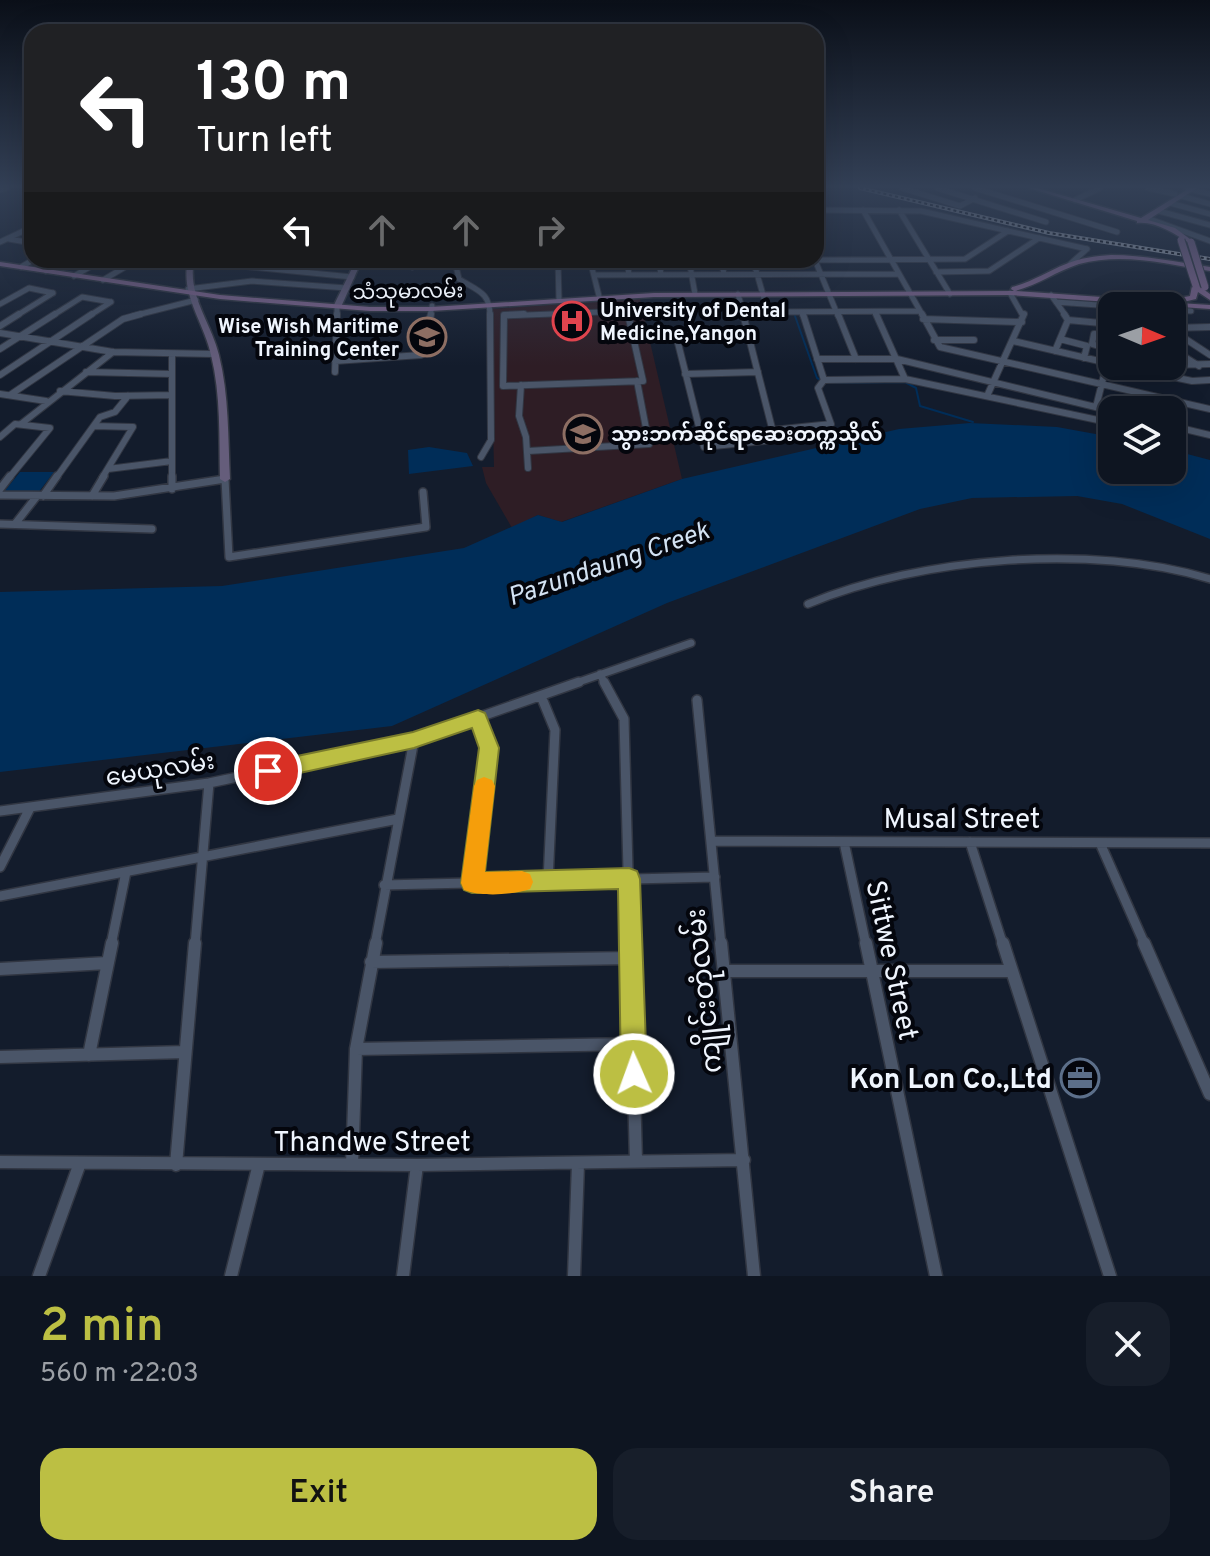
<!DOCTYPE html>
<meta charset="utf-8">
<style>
:root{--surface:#0e1521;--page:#171e2a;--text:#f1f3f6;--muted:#9b9fa5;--line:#2e343f;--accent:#bcbf43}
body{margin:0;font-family:Overpass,"Noto Sans Myanmar",sans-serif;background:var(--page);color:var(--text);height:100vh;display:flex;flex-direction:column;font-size:30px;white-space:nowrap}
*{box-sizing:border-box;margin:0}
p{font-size:26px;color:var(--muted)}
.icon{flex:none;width:44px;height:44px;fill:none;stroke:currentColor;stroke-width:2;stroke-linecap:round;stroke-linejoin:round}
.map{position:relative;height:1276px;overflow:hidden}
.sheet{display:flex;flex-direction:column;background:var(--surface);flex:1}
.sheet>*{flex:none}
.top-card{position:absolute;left:24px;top:24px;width:800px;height:244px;border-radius:24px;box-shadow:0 8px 32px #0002,0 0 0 2px var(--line);background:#202124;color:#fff;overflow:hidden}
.needle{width:52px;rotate:92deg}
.fabs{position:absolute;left:1098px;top:292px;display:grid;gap:16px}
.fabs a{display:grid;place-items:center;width:88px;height:88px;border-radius:16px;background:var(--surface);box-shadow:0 8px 32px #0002,0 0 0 2px var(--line);font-size:40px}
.pin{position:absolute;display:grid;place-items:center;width:68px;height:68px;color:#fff;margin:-34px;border:4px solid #fff;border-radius:50%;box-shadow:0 2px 8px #0007}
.me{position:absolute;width:88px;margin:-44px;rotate:358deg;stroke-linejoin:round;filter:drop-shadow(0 0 6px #0008)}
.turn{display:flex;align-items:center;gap:28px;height:168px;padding:0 40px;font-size:36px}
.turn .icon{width:104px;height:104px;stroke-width:2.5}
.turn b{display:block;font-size:56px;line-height:68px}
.lanes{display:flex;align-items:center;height:76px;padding:0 40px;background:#0003;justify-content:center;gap:40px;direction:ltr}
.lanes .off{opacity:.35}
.round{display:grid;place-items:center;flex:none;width:84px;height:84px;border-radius:24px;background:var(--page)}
.summary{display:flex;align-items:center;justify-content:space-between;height:136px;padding:0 40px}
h1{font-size:48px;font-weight:600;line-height:60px;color:var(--accent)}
.action{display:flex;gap:16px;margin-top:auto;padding:16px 40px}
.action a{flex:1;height:92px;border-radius:24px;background:var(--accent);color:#111;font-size:32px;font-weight:600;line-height:92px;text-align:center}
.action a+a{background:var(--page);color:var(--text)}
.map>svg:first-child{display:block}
.education{fill:#2e1d25}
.water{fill:#002d58}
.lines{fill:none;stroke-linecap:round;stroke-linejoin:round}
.stream{stroke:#002d58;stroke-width:2}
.street-far4-casing{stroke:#313642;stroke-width:7}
.street-far3-casing{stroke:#313642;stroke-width:8}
.street-far2-casing{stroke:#313642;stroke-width:10}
.street-far1-casing{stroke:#313642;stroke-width:12}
.street-casing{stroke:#313642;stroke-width:15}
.secondary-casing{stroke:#313642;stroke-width:3}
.primary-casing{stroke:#313642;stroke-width:3}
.street-far4{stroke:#4a5568;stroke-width:5}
.street-far3{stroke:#4a5568;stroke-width:6}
.street-far2{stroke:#4a5568;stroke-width:7}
.street-far1{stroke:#4a5568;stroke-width:9}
.street{stroke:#4a5568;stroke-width:12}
.secondary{fill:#655d7b;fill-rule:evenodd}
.primary{fill:#80658e;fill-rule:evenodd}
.rail-casing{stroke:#a5acb7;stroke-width:4}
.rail{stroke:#04060d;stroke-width:2;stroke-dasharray:3;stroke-linecap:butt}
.primary-bridge-casing{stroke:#313642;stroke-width:9;stroke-linecap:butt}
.primary-bridge{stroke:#80658e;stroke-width:7}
.route{fill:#bcbf43;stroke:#7a7c2c;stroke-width:2}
.slow{fill:#f59e0b}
.labels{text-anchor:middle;stroke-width:8;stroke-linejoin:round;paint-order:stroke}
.far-street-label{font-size:20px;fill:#eff5fe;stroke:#04060d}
.far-poi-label{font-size:20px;font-weight:bold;fill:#eff5fe;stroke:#04060d;text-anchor:start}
.street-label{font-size:24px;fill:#eff5fe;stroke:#04060d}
.water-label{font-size:26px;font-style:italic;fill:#d3e2f3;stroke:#04060d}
.near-street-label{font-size:28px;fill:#eff5fe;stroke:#04060d}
.near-poi-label{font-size:28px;font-weight:bold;fill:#eff5fe;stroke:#04060d;text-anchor:end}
</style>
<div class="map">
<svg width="1210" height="1276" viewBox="0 0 1210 1276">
<rect width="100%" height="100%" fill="#131c2c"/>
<path class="education" d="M640 299 682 479 561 522 538 515 512 528 486 483 482 467H494L490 309Z"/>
<path class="water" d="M970 423 1057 427 1112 437V470H1172V450L1210 460V539L1122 504 1077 496 972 498 920 509 667 603 392 726 0 772V592L222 586 464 548 538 515 562 522 682 479 899 429Z
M429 447 467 453 473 466 409 474 408 450Z
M20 472H54L38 493H3Z"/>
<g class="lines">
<path class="stream" d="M795 316 817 378 821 380
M827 383 905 382 916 388 920 406 973 422"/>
<g class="street-far4-casing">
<path id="street-far4" d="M902 188 960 206 975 198
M937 188 1046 222
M975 188 1117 232
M1148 188 1175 194
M1186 188 1210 194
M0 190 7 188
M1181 196 1210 204
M1075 200 1100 188
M1170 203 1210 214
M816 210 921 211 1087 249
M863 210 923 316
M899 210 950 294
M1159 211 1210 225
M1147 218 1210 241
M9 239 32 243
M0 242 32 227
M223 260 241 266 352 277
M443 260 456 266 459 279C478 291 490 292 490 316
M558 260 559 300
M590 260 599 296
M627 260 629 275
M659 260 661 275
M689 260 695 294
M721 260 724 274
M753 260 768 312
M815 260 838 316
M816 260 965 259 1008 231
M1070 264 1087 249
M21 267 33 260
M412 267 416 260
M46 271 66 260
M936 272 989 271 1039 238
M594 275 899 274
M74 276 102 260
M103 280 137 260
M188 289 252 281 347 288
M1010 293 1023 316
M738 294 744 316
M1051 295 1066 316
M1056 302 1112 306
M0 304 29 288 53 293
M1172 310 1191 311
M743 312 919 311
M802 312 803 316
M875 312 877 316
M16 316 53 293
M52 316 82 297 111 302
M89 316 111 302
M133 316 196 300
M337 316V307
M430 316 432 306
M504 316 627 311 628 316"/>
</g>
<g class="street-far3-casing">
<path id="street-far3" d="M524 314 504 315 503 386 643 381 628 314
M743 314 775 440 704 447 677 339H749
M838 314 856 359
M876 314 905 379
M922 314 940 347 1210 409
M923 319 1022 322
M1068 320 1112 324
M0 326 19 314
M1172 328 1210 327
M1172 330 1210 355
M0 333 113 352 214 354
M1112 335 1094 334 1092 344 1112 350
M1060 339 1087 346 1084 358
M934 340H974
M1013 341 1112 364
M0 349 55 314
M1172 349 1199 366
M1055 351 1068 320 1064 314
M172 355V478
M817 359H897L1112 411
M335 361 421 355 424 353 431 314
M1172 365 1210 364
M1121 366 1192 381 1210 380
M86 372 172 374
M335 372 337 314
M685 374 758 372
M0 375 92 314
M824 380 905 379 1112 423
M521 385 519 416 526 437 528 468
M60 391 115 396 172 395
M0 394 46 401
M10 395 123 319 141 314
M987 396 1024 314
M1096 407 1107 363
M21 424 113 352
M94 426 133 427 102 478
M1172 426 1210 435
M773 430 831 424 818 388 824 380 803 314
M1172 436 1180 438
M0 437 15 424 50 428 9 478
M528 451 649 444 637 381
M481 457 491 440 490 314
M108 469 172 461
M56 478 100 417 115 412 128 396"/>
</g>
<g class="street-far2-casing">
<path id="street-far2" d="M172 476V489
M0 489 10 476
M0 495 114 496 225 479 229 557 426 527 423 492
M43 496 57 476
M92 496 104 476
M0 524 152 529
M15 524 37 496
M808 604C921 557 1093 543 1210 579
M600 674 605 684
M573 684 691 643"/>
</g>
<g class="street-far1-casing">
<path id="street-far1" d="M604 682 624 719 630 945
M541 696 555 730 548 881
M697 700 721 945
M0 811 209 783 414 740 579 682
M713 841 1210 843
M844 842 866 945
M970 842 1003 945
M1100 843 1145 945
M0 867 30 808
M472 883 489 748 478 718
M384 885 715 877
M0 896 398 819
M111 945 126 872
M195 945 209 783
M375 945 414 740"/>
</g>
<g class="street-casing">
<path id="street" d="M630 943 636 1161
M721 943 754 1276
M866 943 936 1276
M1003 943 1110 1276
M1144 943 1210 1094
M371 962 631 958
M0 969 107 963
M725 971H1012
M356 1049 633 1044
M89 1055 112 943
M0 1057 185 1052
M0 1162 417 1165 744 1160
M352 1164 356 1049 376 943
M176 1165 195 943
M39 1276 80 1163
M231 1276 259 1164
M403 1276 417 1165
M574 1276 578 1164"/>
</g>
<g class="secondary-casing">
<path id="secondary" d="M188 260H194C187 295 211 322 219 355 229 395 228 438 230 479L225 482 220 479C219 438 221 395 211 355 204 322 180 295 188 260Z
M356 260H362L341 307 335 308 333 307Z"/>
</g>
<g class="primary-casing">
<path id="primary" d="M1029 188H1037L1141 218 1190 188H1197L1148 220 1175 228 1194 242 1189 243C1174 233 1155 221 1137 223V221Z
M1111 255C1144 255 1177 262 1210 267V271C1168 264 1122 252 1079 264 1057 271 1038 285 1015 291L1173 302V299L1190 296 1192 286 1196 284 1210 294V300L1198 292 1196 299 1179 303 1210 305V309L1010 295 654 297 431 311H370L220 299 0 266V262L220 295 370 307H431L654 293 1014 291 1011 289 1012 287C1032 282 1048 271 1066 264 1080 258 1095 256 1111 255Z"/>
</g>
<use href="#street-far4" class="street-far4"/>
<use href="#street-far3" class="street-far3"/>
<use href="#street-far2" class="street-far2"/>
<use href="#street-far1" class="street-far1"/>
<use href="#street" class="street"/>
<use href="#secondary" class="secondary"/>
<use href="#primary" class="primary"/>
<g class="rail-casing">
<path id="rail" d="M860 188 1049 233 1210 259"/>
</g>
<use href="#rail" class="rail"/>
<g class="primary-bridge-casing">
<path id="primary-bridge" d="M1181 240 1196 286
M1191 242 1205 287"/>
</g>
<use href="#primary-bridge" class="primary-bridge"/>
</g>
<linearGradient id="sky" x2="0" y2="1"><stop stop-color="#0a0f18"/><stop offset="0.51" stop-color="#334056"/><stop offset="1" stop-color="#334056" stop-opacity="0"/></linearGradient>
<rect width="1210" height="366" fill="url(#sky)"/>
<path class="route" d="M478 710 485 713 499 748 485 872 629 868 637 871 640 879 647 1074 643 1083 634 1087 625 1083 621 1074 618 889 472 893 464 890 461 883 479 748 472 728 414 748 268 780 260 777 257 771 260 765 268 762 413 732Z"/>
<path class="slow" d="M484 777 492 780 495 786 485 872 522 871 530 874 533 882 530 889C513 895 481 897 464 890L461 883 474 786 477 780Z"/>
<defs>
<g id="hospital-ring" transform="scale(2)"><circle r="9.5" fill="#04060d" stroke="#e0444e" stroke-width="1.5"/><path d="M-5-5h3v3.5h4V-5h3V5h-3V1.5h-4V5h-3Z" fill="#e0444e"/></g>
<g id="school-ring" transform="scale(2)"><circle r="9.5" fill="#04060d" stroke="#8d6e63" stroke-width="1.5"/><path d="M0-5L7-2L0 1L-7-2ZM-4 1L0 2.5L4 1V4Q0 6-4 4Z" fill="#8d6e63"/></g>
<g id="university-ring" transform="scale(2)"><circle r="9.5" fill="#04060d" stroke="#8d6e63" stroke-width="1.5"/><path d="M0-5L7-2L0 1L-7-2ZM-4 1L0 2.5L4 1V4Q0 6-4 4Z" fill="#8d6e63"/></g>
<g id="office-ring" transform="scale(2)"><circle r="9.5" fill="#04060d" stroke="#5c6f8a" stroke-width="1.5"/><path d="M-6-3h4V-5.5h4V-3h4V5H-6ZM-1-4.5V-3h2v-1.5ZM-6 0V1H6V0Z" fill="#5c6f8a"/></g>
</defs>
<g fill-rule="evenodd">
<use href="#hospital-ring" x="572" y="321"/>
<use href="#school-ring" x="427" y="337"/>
<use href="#university-ring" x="583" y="434"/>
<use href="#office-ring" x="1080" y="1078"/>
</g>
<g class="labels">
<g class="far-street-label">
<text transform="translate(408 291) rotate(-1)" y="7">သံသုမာလမ်း</text>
</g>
<g class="far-poi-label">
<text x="600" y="317">University of Dental<tspan x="600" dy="23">Medicine,Yangon</tspan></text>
<text x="399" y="333" text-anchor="end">Wise Wish Maritime<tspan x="399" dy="23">Training Center</tspan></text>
<text x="611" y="441">သွားဘက်‌ဆိုင်ရာဆေးတက္ကသိုလ်</text>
</g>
<g class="street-label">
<text transform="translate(160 769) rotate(-9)" y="8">မေယုလမ်း</text>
</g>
<g class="water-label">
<text transform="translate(608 563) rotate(-19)" y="9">Pazundaung Creek</text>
</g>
<g class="near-street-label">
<text x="962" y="828">Musal Street</text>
<text transform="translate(893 960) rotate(78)" y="10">Sittwe Street</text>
<text transform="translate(703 991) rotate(-96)" y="10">ကျိုင်းတုံလမ်း</text>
<text x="372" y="1151">Thandwe Street</text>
</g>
<g class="near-poi-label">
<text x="1052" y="1088">Kon Lon Co.,Ltd</text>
</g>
</g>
</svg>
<div class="fabs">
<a><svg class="needle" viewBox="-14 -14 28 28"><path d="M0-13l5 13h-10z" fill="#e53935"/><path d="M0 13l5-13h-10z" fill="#9b9fa5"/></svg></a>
<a><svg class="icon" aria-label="layers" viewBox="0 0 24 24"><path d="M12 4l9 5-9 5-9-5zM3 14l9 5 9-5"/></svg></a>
</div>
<div class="pin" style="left:268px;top:771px;background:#d93025"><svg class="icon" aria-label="arrive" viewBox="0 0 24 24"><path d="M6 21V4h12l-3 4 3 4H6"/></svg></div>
<svg class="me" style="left:634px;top:1074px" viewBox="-20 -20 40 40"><circle r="17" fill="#bcbf43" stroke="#fff" stroke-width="3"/><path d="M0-11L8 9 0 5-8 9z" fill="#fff"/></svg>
<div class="top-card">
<div class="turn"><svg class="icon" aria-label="left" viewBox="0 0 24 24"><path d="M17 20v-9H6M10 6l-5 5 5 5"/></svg><div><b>130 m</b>Turn left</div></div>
<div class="lanes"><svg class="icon" aria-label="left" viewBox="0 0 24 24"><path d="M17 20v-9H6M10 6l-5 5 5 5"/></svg><svg class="icon off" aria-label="ahead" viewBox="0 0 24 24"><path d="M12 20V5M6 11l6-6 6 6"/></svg><svg class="icon off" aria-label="ahead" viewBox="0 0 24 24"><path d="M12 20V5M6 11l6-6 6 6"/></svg><svg class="icon off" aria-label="right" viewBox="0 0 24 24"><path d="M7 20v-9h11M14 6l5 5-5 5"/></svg></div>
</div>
</div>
<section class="sheet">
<div class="summary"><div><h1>2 min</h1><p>560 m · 22:03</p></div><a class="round"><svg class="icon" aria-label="close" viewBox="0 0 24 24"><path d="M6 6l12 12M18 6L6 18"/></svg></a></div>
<div class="action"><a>Exit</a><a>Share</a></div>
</section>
